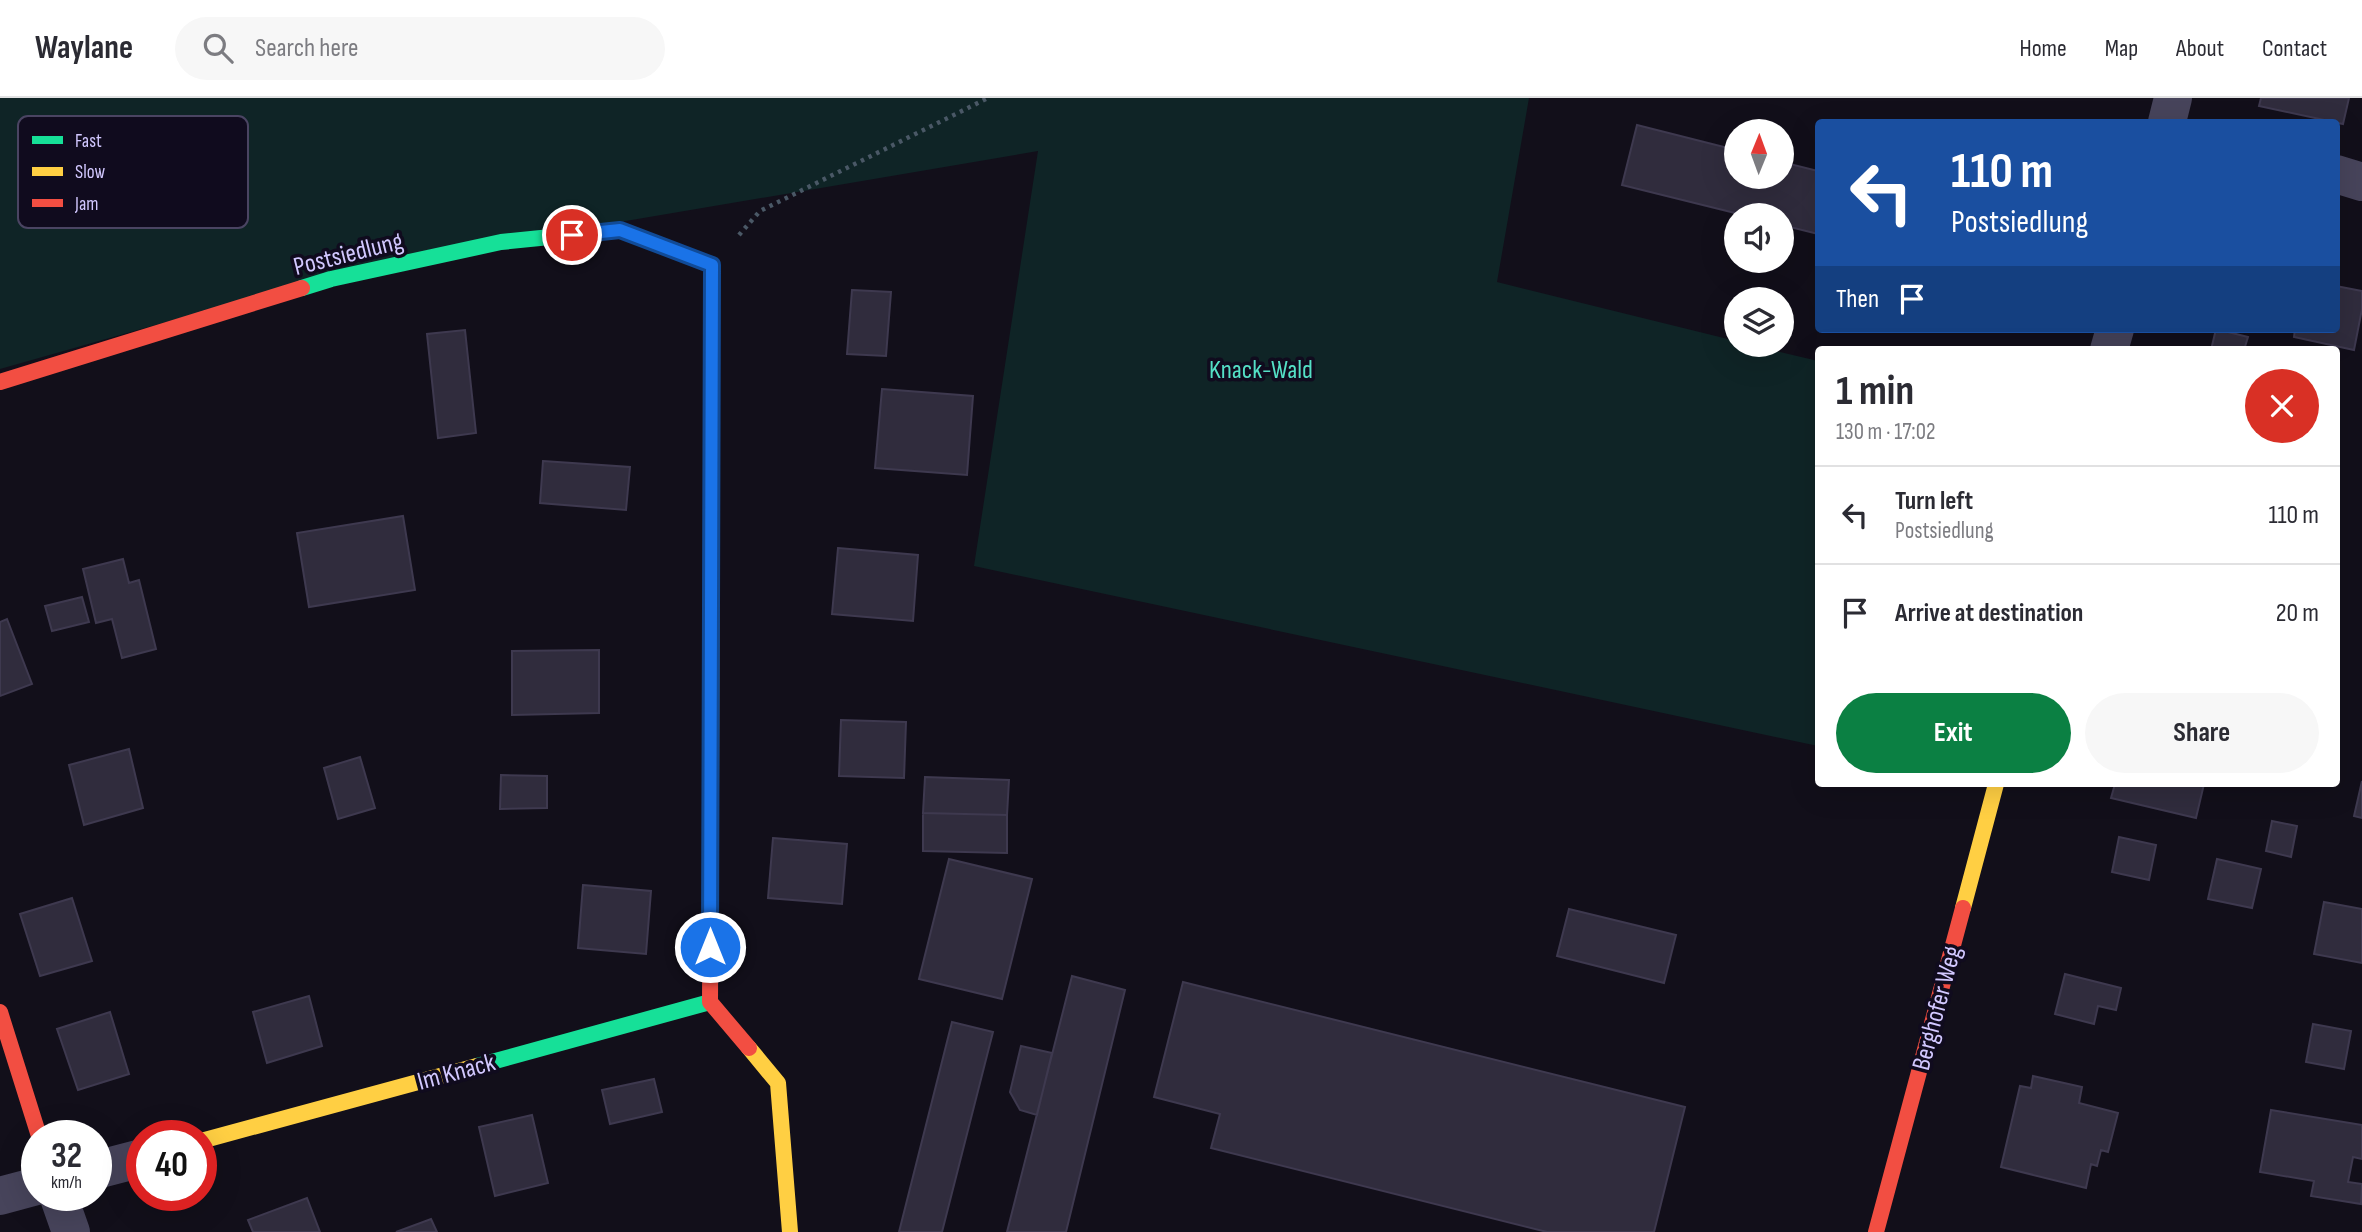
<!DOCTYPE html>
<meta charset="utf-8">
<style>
:root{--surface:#fff;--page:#f7f7f7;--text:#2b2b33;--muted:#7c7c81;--line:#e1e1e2;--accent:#0b8043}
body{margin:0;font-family:"Sofia Sans Condensed",sans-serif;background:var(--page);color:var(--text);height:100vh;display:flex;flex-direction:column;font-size:26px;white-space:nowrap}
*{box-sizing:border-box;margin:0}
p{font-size:23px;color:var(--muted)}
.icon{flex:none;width:38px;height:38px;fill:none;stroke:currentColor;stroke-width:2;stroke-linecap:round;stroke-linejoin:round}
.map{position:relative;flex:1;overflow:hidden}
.drawer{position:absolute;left:1815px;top:248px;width:525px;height:441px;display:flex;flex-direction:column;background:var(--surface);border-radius:7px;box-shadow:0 7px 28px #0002}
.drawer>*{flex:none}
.top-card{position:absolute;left:1815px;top:21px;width:525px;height:214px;border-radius:7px;box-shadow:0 7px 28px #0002;background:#1a4fa0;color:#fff;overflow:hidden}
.needle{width:46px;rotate:1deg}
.fabs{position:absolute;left:1724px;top:21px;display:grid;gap:14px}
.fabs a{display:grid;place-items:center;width:70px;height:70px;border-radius:50%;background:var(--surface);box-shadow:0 7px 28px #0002;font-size:35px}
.speed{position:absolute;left:21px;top:1022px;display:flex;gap:14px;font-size:35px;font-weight:700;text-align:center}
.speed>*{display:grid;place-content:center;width:91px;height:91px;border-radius:50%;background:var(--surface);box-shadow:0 7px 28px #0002;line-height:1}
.speed small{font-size:18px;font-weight:400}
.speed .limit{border:10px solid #d22;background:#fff;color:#111}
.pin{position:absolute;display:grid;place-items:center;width:60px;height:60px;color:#fff;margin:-30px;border:4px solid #fff;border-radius:50%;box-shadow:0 2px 7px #0007}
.me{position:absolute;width:77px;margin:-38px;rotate:0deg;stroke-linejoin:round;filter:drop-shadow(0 0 5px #0008)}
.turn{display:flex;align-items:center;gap:24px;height:147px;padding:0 21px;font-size:32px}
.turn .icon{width:91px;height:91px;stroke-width:2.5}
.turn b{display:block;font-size:49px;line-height:60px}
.then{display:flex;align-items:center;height:66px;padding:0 21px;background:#0003;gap:14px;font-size:26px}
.round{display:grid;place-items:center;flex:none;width:74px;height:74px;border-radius:37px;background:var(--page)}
.summary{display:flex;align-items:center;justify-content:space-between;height:119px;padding:0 21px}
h1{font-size:42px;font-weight:700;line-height:52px}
.action{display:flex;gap:14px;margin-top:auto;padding:14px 21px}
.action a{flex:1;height:80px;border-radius:42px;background:var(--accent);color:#fff;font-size:28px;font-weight:700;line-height:80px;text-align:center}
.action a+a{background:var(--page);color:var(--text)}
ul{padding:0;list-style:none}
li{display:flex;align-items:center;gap:21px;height:98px;padding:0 21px;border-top:2px solid var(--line)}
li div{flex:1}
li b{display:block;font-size:26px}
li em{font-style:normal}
header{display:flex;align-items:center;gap:42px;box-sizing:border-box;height:98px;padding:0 35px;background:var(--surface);border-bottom:2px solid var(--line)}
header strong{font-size:33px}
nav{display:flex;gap:38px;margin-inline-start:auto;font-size:24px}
.search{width:490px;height:63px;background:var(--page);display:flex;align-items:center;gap:18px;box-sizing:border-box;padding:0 24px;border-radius:38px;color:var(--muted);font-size:26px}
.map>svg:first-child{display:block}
.green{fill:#0f2426}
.building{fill:#302c3d;stroke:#3e394f;stroke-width:2}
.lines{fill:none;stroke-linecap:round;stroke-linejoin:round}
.path{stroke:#4a5866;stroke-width:4.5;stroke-dasharray:3.5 5;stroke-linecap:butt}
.street{stroke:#47445b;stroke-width:38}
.fast{stroke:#16e098;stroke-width:16}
.slow{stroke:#ffcf43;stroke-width:16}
.jam{stroke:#f24e42;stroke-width:16}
.route-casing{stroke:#114b97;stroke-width:18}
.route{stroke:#1a73e8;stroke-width:12}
.labels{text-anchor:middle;stroke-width:7;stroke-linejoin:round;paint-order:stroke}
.street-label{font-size:26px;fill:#d2c8ff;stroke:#100b1e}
.park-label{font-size:26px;fill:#54e0c6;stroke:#100b1e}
.key{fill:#100b1e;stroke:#4a4462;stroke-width:2}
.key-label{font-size:19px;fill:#d2c8ff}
</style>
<header>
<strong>Waylane</strong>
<div class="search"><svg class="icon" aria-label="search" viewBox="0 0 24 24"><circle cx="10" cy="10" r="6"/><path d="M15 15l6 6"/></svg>Search here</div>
<nav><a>Home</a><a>Map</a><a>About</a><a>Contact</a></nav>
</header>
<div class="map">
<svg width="2362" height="1134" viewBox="0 0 2362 1134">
<rect width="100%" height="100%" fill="#120f1a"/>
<path class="green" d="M0 0H1529L1497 184 1736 243V247H1751L1818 263V648L974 468 1038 53 367 167 0 271Z"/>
<path class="building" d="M2261 0H2349L2343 26 2259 8Z
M1637 27 1736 52V79H1782V64L1818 73V136L1782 127V117H1743L1622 87Z
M2336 188 2362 193V211L2354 252 2294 239 2295 231H2336Z
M852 192 891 194 886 258 847 256Z
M2216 231 2248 239 2244 252H2211Z
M465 232 476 335 438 340 427 236Z
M882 291 973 298 967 377 875 370Z
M543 363 630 369 626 412 540 405Z
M403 418 415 492 309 509 297 435Z
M838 450 918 457 913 523 832 516Z
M123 461 129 485 139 482 156 551 122 560 112 521 96 525 83 471Z
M82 499 89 524 52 533 45 508Z
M7 521 32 586 0 598V524Z
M599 552V615L512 617V553Z
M841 622 906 624 904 680 839 678Z
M129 651 143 710 84 727 69 667Z
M360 659 375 710 338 721 324 670Z
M501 677 547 678V710L500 711Z
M925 679 1009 682 1007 717 923 715Z
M2362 683V720L2354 718Z
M2115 686H2204L2196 720 2111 700Z
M923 715 1007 717V755L923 753Z
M2272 723 2297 728 2291 759 2266 753Z
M2119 739 2156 747 2149 782 2112 774Z
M773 740 847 746 842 806 768 800Z
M949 761 1032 781 1002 901 919 881Z
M2217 761 2261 771 2252 810 2208 801Z
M583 787 651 793 646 856 578 850Z
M72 800 92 863 40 878 20 816Z
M2324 804 2362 811V865L2314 856Z
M1569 811 1676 837 1664 885 1557 858Z
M2065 876 2121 890 2116 912 2098 908 2094 926 2055 916Z
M1072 878 1125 892 1066 1134H1007Z
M1183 884 1685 1009 1654 1134H1547L1211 1050 1220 1016 1154 999Z
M309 898 322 948 267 965 253 914Z
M110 914 129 976 78 992 57 931Z
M952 924 993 934 942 1134H899Z
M2313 926 2351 933 2344 971 2306 964Z
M1021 948 1052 955 1037 1017 1020 1012 1010 994Z
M2033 978 2082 989 2079 1005 2118 1015 2108 1054 2101 1052 2097 1068 2091 1066 2086 1090 2001 1069 2020 988 2031 990Z
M654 981 662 1014 610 1026 602 992Z
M2271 1012 2362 1027V1061L2353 1059 2348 1084 2362 1086 2361 1106 2311 1098 2314 1083 2260 1074Z
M532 1017 548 1085 495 1098 479 1029Z
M307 1100 320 1134H253L248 1122Z
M431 1121 437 1134H396Z"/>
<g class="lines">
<path class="path" d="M739 137 760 113 988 0"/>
<path class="street" d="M2167 24 2173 0
M2336 76 2362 84
M2109 252 2115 231
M96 1072 142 1060
M58 1097 71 1134
M0 1098 37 1088"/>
<path class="fast" d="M302 190 331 181 501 144 620 132 662 148
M477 968 710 904"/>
<path class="slow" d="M662 148 712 167 711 699
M1963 810 1996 686
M749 950 778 985 790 1134
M201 1043 477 968"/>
<path class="jam" d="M0 284 302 190
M711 699 710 904 749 950
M0 914 39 1038
M1876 1134 1963 810"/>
</g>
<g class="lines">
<g class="route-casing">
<path id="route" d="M572 137 620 132 712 167 710 849"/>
</g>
<use href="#route" class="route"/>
</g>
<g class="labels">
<g class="street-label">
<text transform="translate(348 155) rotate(-14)" y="9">Postsiedlung</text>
<text transform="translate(1936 910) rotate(-75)" y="9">Berghofer Weg</text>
<text transform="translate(456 973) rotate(-15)" y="9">Im Knack</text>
</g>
<g class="park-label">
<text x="1261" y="280">Knack-Wald</text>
</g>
</g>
<rect x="18" y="18" width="230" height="112" rx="10" class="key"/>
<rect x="32" y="38" width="31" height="8" fill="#16e098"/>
<rect x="32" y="69" width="31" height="9" fill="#ffcf43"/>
<rect x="32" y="101" width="31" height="8" fill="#f24e42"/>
<g class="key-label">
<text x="75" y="49">Fast</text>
<text x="75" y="80">Slow</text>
<text x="75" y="112">Jam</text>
</g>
</svg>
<div class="fabs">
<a><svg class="needle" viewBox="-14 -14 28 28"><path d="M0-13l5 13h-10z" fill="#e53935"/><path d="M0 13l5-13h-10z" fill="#7c7c81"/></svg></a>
<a><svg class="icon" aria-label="sound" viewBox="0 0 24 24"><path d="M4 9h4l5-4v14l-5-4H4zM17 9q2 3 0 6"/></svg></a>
<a><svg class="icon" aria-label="layers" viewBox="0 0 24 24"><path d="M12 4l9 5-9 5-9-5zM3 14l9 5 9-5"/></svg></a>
</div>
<div class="speed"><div>32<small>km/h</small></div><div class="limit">40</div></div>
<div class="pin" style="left:572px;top:137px;background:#d93025"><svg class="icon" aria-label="arrive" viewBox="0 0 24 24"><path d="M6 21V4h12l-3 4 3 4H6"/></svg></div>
<svg class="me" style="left:710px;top:849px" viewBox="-20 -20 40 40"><circle r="17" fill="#1a73e8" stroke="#fff" stroke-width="3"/><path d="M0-11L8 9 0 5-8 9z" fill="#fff"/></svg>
<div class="top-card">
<div class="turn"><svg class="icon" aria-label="left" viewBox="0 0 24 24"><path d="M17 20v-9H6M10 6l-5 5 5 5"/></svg><div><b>110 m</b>Postsiedlung</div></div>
<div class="then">Then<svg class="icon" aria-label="arrive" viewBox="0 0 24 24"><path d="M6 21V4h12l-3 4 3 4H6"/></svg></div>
</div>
<section class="drawer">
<div class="summary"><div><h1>1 min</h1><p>130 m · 17:02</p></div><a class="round" style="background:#d93025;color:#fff"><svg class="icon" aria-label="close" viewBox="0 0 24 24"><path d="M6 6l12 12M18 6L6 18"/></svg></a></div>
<ul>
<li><svg class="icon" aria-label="left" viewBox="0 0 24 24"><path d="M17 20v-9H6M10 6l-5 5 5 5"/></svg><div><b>Turn left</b><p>Postsiedlung</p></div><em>110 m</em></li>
<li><svg class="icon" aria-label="arrive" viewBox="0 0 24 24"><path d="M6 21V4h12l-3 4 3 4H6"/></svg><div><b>Arrive at destination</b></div><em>20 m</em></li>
</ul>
<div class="action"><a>Exit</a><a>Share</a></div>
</section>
</div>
